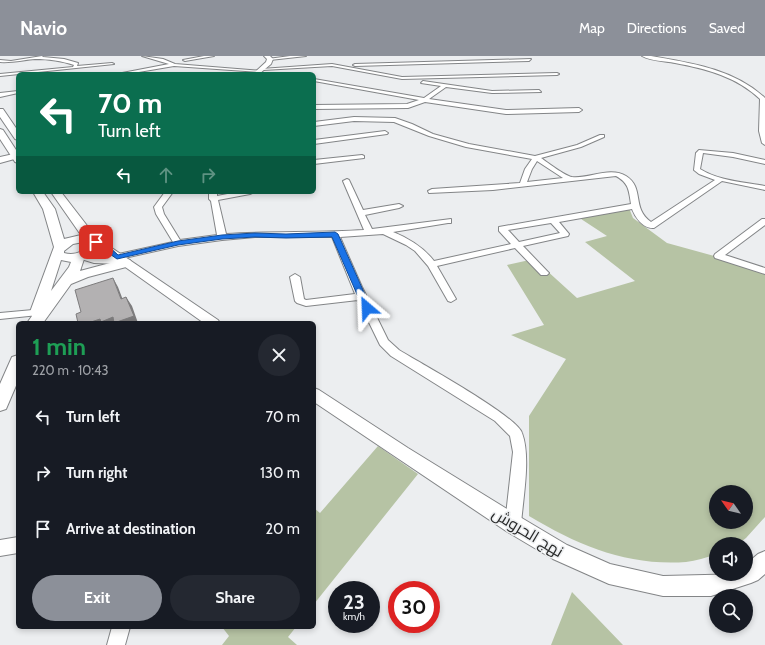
<!DOCTYPE html>
<meta charset="utf-8">
<style>
:root{--surface:#171b24;--page:#242831;--text:#f1f3f6;--muted:#9ea1a6;--accent:#8c9099}
body{margin:0;font-family:Cabin,Cairo,sans-serif;background:var(--page);color:var(--text);height:100vh;display:flex;flex-direction:column;font-size:15px;white-space:nowrap}
*{box-sizing:border-box;margin:0}
p{font-size:13px;color:var(--muted)}
.icon{flex:none;width:22px;height:22px;fill:none;stroke:currentColor;stroke-width:2;stroke-linecap:round;stroke-linejoin:round}
.map{position:relative;flex:1;overflow:hidden}
.side{position:absolute;left:16px;top:265px;width:300px;height:308px;display:flex;flex-direction:column;background:var(--surface);border-radius:6px;box-shadow:0 2px 6px #0003}
.side>*{flex:none}
.banner{position:absolute;left:16px;top:16px;width:300px;height:122px;border-radius:6px;box-shadow:0 2px 6px #0003;background:#0b6e4f;color:#fff;overflow:hidden}
.needle{width:26px;rotate:304deg}
.tools{position:absolute;left:709px;top:429px;display:grid;gap:8px}
.tools a{display:grid;place-items:center;width:44px;height:44px;border-radius:50%;background:var(--surface);box-shadow:0 2px 6px #0003;font-size:20px}
.speed{position:absolute;left:328px;top:525px;display:flex;gap:8px;font-size:20px;font-weight:700;text-align:center}
.speed>*{display:grid;place-content:center;width:52px;height:52px;border-radius:50%;background:var(--surface);box-shadow:0 2px 6px #0003;line-height:1}
.speed small{font-size:10px;font-weight:400}
.speed .limit{border:6px solid #d22;background:#fff;color:#111}
.pin{position:absolute;display:grid;place-items:center;width:34px;height:34px;color:#fff;margin:-17px;border-radius:8px;box-shadow:0 2px 6px #0006}
.me{position:absolute;width:44px;margin:-22px;rotate:334deg;stroke-linejoin:round;filter:drop-shadow(0 0 3px #0008)}
.turn{display:flex;align-items:center;gap:14px;height:84px;padding:0 16px;font-size:18px}
.turn .icon{width:52px;height:52px;stroke-width:2.5}
.turn b{display:block;font-size:28px;line-height:34px}
.lanes{display:flex;align-items:center;height:38px;padding:0 16px;background:#0003;justify-content:center;gap:20px;direction:ltr}
.lanes .off{opacity:.35}
.round{display:grid;place-items:center;flex:none;width:42px;height:42px;border-radius:21px;background:var(--page)}
.overview{display:flex;align-items:center;justify-content:space-between;height:68px;padding:0 16px}
h1{font-size:24px;font-weight:700;line-height:30px;color:#1e9e55}
.action{display:flex;gap:8px;margin-top:auto;padding:8px 16px}
.action a{flex:1;height:46px;border-radius:24px;background:var(--accent);color:#fff;font-size:16px;font-weight:700;line-height:46px;text-align:center}
.action a+a{background:var(--page);color:var(--text)}
ul{padding:0;list-style:none}
li{display:flex;align-items:center;gap:12px;height:56px;padding:0 16px}
li div{flex:1}
li b{display:block;font-size:15px}
li em{font-style:normal}
header{display:flex;align-items:center;gap:24px;box-sizing:border-box;height:56px;padding:0 20px;background:var(--accent);color:#fff}
header strong{font-size:19px}
nav{display:flex;gap:22px;margin-inline-start:auto;font-size:14px}
.map>svg:first-child{display:block}
.green{fill:#b6c3a4;fill-rule:evenodd}
.lines{fill:none;stroke-linecap:round;stroke-linejoin:round}
.minor-casing{stroke:#838587;stroke-width:2}
.tertiary-casing{stroke:#838587;stroke-width:2}
.secondary-casing{stroke:#838587;stroke-width:2}
.minor{fill:#fff;fill-rule:evenodd}
.tertiary{fill:#fff;fill-rule:evenodd}
.secondary{fill:#fff;fill-rule:evenodd}
.shaded-wall{fill:#7d7c7d}
.building{fill:#b3b1b2;stroke:#7d7c7d}
.route{fill:#1a73e8;stroke:#114b97}
.labels{text-anchor:middle;stroke-width:3;stroke-linejoin:round;paint-order:stroke}
.near-street-label{font-size:16px;fill:#282929;stroke:#eceef0}
</style>
<header>
<strong>Navio</strong>
<nav><a>Map</a><a>Directions</a><a>Saved</a></nav>
</header>
<div class="map">
<svg width="765" height="589" viewBox="0 0 765 589">
<rect width="100%" height="100%" fill="#eceef0"/>
<path class="green" d="M629 152 633 162 667 187 765 214V461L746 482 738 488H716V499C706 501 696 505 686 506 627 510 579 490 529 460V360L566 303 511 279 544 269 507 209 534 203 577 242 635 225 585 186 607 180 578 161ZM716 436H746V466H716Z
M378 390 418 418 314 548V452L320 457Z
M572 536 623 589H551Z
M222 571H296L288 581 297 589H222L229 580Z"/>
<g class="lines">
<g class="minor-casing">
<path id="minor" d="M42 0 43 1 64 3 78 7 77 10 112 7 114 8 0 20V18L73 11 74 9C62 5 48 3 35 3 23 4 12 7 0 6V4L11 5Z
M142 0 163 3 175 8 262 15 260 16 174 10 127 18H117L169 8Z
M204 0H214L185 5 183 4Z
M290 0H306L270 4 268 3Z
M642 0H651C691 7 734 13 765 42V89L762 87 759 75 760 43C737 21 707 13 675 7 665 5 651 5 642 0Z
M531 3 529 5 355 10 353 9 355 8Z
M332 8 402 21 557 17 559 18 557 19 402 23 332 10 263 14 261 13Z
M314 23 424 42 441 30 421 27 423 25 492 35 539 34 541 36 492 37 446 31 429 43 506 54 579 52 582 54 579 56 506 58 425 46 408 52 314 53V49L407 48 419 44 314 25Z
M18 35V37L0 41V37Z
M354 61 395 62 412 68 433 78 469 88 535 100 577 89 600 79H604V81L581 91 541 102C547 106 565 120 572 121 589 123 610 110 626 120 645 132 631 152 651 166L715 124 699 118 694 114 696 97 699 94 733 97 765 104V108L733 101 703 97 700 113C719 125 744 126 765 130V134L722 125 654 172C643 173 635 161 632 153L559 166 569 178 568 180 523 190 547 215 549 217 547 219H541L515 192 437 210 456 243 451 246 448 245 428 210 415 195 406 189 383 178 340 181 362 231 388 284 399 294C420 307 517 360 522 377 531 401 523 442 521 468L518 473 513 476 508 473 505 468 513 396 510 380 495 365 391 300 380 289 358 244 306 250 297 247 295 245 290 221 295 218 300 221 304 243 306 244 355 238 332 181H255L222 184 178 190 120 203 111 208 107 205 114 199 173 186 156 158 154 151 165 136H173L162 151 164 158 180 184 217 179 211 145 209 143V136H217V140L238 136H254L250 138 218 144 226 178C272 175 318 177 364 174L343 125 347 123 349 124 363 154 399 148 403 150 399 152 365 159 372 173 451 163V167H448L393 176C410 183 423 191 434 205L511 188 499 175V171L631 148C629 135 629 127 616 120L493 134 429 137 428 135 432 133 520 127 525 113 532 103 466 91 429 80 394 66 354 65 314 70V66ZM537 105 563 122 527 126 532 113ZM551 167 560 177 519 186 508 174Z
M385 75 388 77 387 78 314 88V84Z
M362 99 364 100V102L314 108V104Z
M762 163H765V169L725 199 765 212V218L715 202 714 200 715 198Z
M44 253 49 256 48 258 0 263V257Z
M18 481V497L0 500V484Z
M112 571H130L125 589H107Z"/>
</g>
<g class="tertiary-casing">
<path id="tertiary" d="M264 0H270L273 3 271 8 259 18H253L266 6 267 3Z
M18 97V102L0 107V101Z
M96 183 100 184 218 264 220 267H204L121 208 94 207 78 202 76 200 82 197 95 201H110L92 188 91 186Z
M314 332 319 334 408 392 520 461 567 489 610 508 663 520 746 518V508L758 498 765 495V518L758 524 751 527 711 540H663L609 528 553 503 506 475 314 346Z"/>
</g>
<g class="secondary-casing">
<path id="secondary" d="M0 53H3L18 75V84L15 83 0 61Z
M0 73 3 74 18 97V107L15 106 0 83Z
M33 136H43L55 153 64 183 81 179 51 136H61L95 180 99 181 102 189 94 199 84 203 80 215 125 203 130 204 132 207 130 210 88 221 71 228 43 267H27L32 260 30 256 54 191 43 153ZM83 186 89 187 90 189C83 196 74 200 64 197V195L73 188ZM61 204 71 206 69 211 51 235Z
M18 299V325L6 353 0 355V328L12 301Z"/>
</g>
<use href="#minor" class="minor"/>
<use href="#tertiary" class="tertiary"/>
<use href="#secondary" class="secondary"/>
</g>
<path class="shaded-wall" d="M113 222 118 231 126 252 121 243Z
M126 241 132 250 138 267H88Z"/>
<path class="building" d="M113 222 121 243 126 241 134 260 114 267 113 261 101 266 100 263 88 267H78L76 258 81 256 75 234Z"/>
<path class="route" d="M335 176 338 178 371 252 370 254H367L363 252 332 181 286 182 255 181 222 183 178 189 117 203 93 186 99 185 107 189 118 199 178 185 222 179 255 177 286 178Z"/>
<g class="labels">
<g class="near-street-label">
<text transform="translate(528 476) rotate(31)" y="6">نهج الحروش</text>
</g>
</g>
</svg>
<div class="tools">
<a><svg class="needle" viewBox="-14 -14 28 28"><path d="M0-13l5 13h-10z" fill="#e53935"/><path d="M0 13l5-13h-10z" fill="#9ea1a6"/></svg></a>
<a><svg class="icon" aria-label="sound" viewBox="0 0 24 24"><path d="M4 9h4l5-4v14l-5-4H4zM17 9q2 3 0 6"/></svg></a>
<a><svg class="icon" aria-label="search" viewBox="0 0 24 24"><circle cx="10" cy="10" r="6"/><path d="M15 15l6 6"/></svg></a>
</div>
<div class="speed"><div>23<small>km/h</small></div><div class="limit">30</div></div>
<div class="pin" style="left:96px;top:186px;background:#d93025"><svg class="icon" aria-label="arrive" viewBox="0 0 24 24"><path d="M6 21V4h12l-3 4 3 4H6"/></svg></div>
<svg class="me" style="left:367px;top:252px" viewBox="-20 -20 40 40"><path d="M0-17L14 15 0 8-14 15z" fill="#1a73e8" stroke="#fff" stroke-width="4"/></svg>
<div class="banner">
<div class="turn"><svg class="icon" aria-label="left" viewBox="0 0 24 24"><path d="M17 20v-9H6M10 6l-5 5 5 5"/></svg><div><b>70 m</b>Turn left</div></div>
<div class="lanes"><svg class="icon" aria-label="left" viewBox="0 0 24 24"><path d="M17 20v-9H6M10 6l-5 5 5 5"/></svg><svg class="icon off" aria-label="ahead" viewBox="0 0 24 24"><path d="M12 20V5M6 11l6-6 6 6"/></svg><svg class="icon off" aria-label="right" viewBox="0 0 24 24"><path d="M7 20v-9h11M14 6l5 5-5 5"/></svg></div>
</div>
<section class="side">
<div class="overview"><div><h1>1 min</h1><p>220 m · 10:43</p></div><a class="round"><svg class="icon" aria-label="close" viewBox="0 0 24 24"><path d="M6 6l12 12M18 6L6 18"/></svg></a></div>
<ul>
<li><svg class="icon" aria-label="left" viewBox="0 0 24 24"><path d="M17 20v-9H6M10 6l-5 5 5 5"/></svg><div><b>Turn left</b></div><em>70 m</em></li>
<li><svg class="icon" aria-label="right" viewBox="0 0 24 24"><path d="M7 20v-9h11M14 6l5 5-5 5"/></svg><div><b>Turn right</b></div><em>130 m</em></li>
<li><svg class="icon" aria-label="arrive" viewBox="0 0 24 24"><path d="M6 21V4h12l-3 4 3 4H6"/></svg><div><b>Arrive at destination</b></div><em>20 m</em></li>
</ul>
<div class="action"><a>Exit</a><a>Share</a></div>
</section>
</div>
